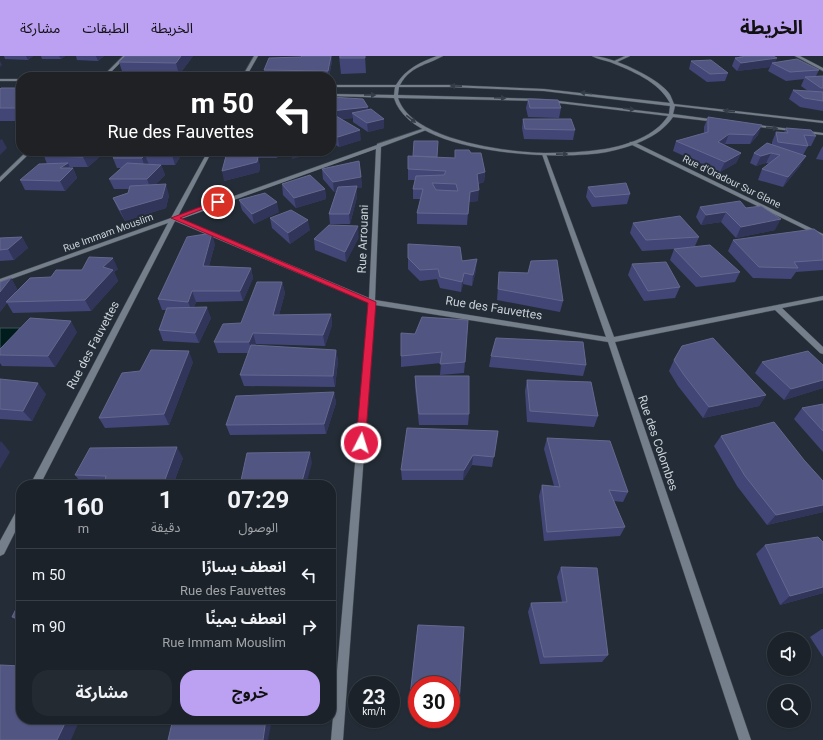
<!DOCTYPE html>
<html lang="ar">
<meta charset="utf-8">
<style>
:root{--surface:#1b2229;--page:#242a31;--text:#f1f3f6;--muted:#a0a4a8;--line:#393f46;--accent:#bca0f2}
body{margin:0;font-family:Roboto,"Noto Sans Arabic",sans-serif;background:var(--page);color:var(--text);direction:rtl;height:100vh;display:flex;flex-direction:column;font-size:15px;white-space:nowrap}
*{box-sizing:border-box;margin:0}
p{font-size:13px;color:var(--muted)}
.icon{flex:none;width:22px;height:22px;fill:none;stroke:currentColor;stroke-width:2;stroke-linecap:round;stroke-linejoin:round}
.map{position:relative;flex:1;overflow:hidden;direction:ltr}
.side{position:absolute;left:16px;top:424px;width:320px;height:244px;display:flex;flex-direction:column;background:var(--surface);border-radius:16px;box-shadow:0 1px 3px #0004,0 0 0 1px var(--line);direction:rtl}
.side>*{flex:none}
.banner{position:absolute;left:16px;top:16px;width:320px;height:84px;border-radius:16px;box-shadow:0 1px 3px #0004,0 0 0 1px var(--line);direction:rtl;background:#202124;color:#fff;overflow:hidden}
.fabs{position:absolute;left:767px;top:576px;display:grid;gap:8px}
.fabs a{display:grid;place-items:center;width:44px;height:44px;border-radius:50%;background:var(--surface);box-shadow:0 1px 3px #0004,0 0 0 1px var(--line);font-size:20px}
.speed{position:absolute;left:348px;top:620px;display:flex;gap:8px;font-size:20px;font-weight:700;text-align:center}
.speed>*{display:grid;place-content:center;width:52px;height:52px;border-radius:50%;background:var(--surface);box-shadow:0 1px 3px #0004,0 0 0 1px var(--line);line-height:1}
.speed small{font-size:10px;font-weight:400}
.speed .limit{border:6px solid #d22;background:#fff;color:#111}
.pin{position:absolute;display:grid;place-items:center;width:34px;height:34px;color:#fff;margin:-17px;border:2px solid #fff;border-radius:50%;box-shadow:0 1px 4px #0007}
.me{position:absolute;width:44px;margin:-22px;rotate:5deg;stroke-linejoin:round;filter:drop-shadow(0 0 3px #0008)}
.turn{display:flex;align-items:center;gap:14px;height:84px;padding:0 16px;font-size:18px}
.turn .icon{width:52px;height:52px;stroke-width:2.5}
.turn b{display:block;font-size:28px;line-height:34px}
.eta{display:flex;justify-content:space-evenly;align-items:center;height:68px;text-align:center}
.eta b{font-size:24px;font-weight:700;line-height:28px}
.primary-button{display:flex;gap:8px;margin-top:auto;padding:8px 16px}
.primary-button a{flex:1;height:46px;border-radius:16px;background:var(--accent);color:#111;font-size:16px;font-weight:700;line-height:46px;text-align:center}
.primary-button a+a{background:var(--page);color:var(--text)}
ul{padding:0;list-style:none}
li{display:flex;align-items:center;gap:12px;height:52px;padding:0 16px;border-top:1px solid var(--line)}
li div{flex:1}
li b{display:block;font-size:15px}
li em{font-style:normal}
header{display:flex;align-items:center;gap:24px;box-sizing:border-box;height:56px;padding:0 20px;background:var(--accent);color:#111}
header strong{font-size:19px}
nav{display:flex;gap:22px;margin-inline-start:auto;font-size:14px}
.map>svg:first-child{display:block}
.water{fill:#001c1c;stroke:#3d5354}
.lines{fill:none;stroke-linecap:round;stroke-linejoin:round}
.minor-casing{stroke:#424a52;stroke-width:1}
.tertiary-casing{stroke:#424a52;stroke-width:1}
.minor{fill:#757f8b;fill-rule:evenodd}
.tertiary{fill:#757f8b;fill-rule:evenodd}
.wall{fill:#424676}
.shaded-wall{fill:#303559}
.building{fill:#515581;stroke:#64688e;fill-rule:evenodd}
.oneway{fill:#343d48}
.route{fill:#e11d48;stroke:#92132f}
.labels{text-anchor:middle;stroke-width:4;stroke-linejoin:round;paint-order:stroke}
.far-street-label{font-size:10px;fill:#ccd2d8;stroke:#242d37}
.street-label{font-size:12px;fill:#ccd2d8;stroke:#242d37}
</style>
<header>
<strong>الخريطة</strong>
<nav><a>الخريطة</a><a>الطبقات</a><a>مشاركة</a></nav>
</header>
<div class="map">
<svg width="823" height="684" viewBox="0 0 823 684">
<rect width="100%" height="100%" fill="#242d37"/>
<path class="water" d="M0 272H20L0 299Z"/>
<g class="lines">
<g class="minor-casing">
<path id="minor" d="M123 0H127L106 21H102Z
M254 0H258L246 21H242Z
M625 0H630L615 7 612 6Z
M795 0H800L823 12V15Z
M425 72 429 73 381 91 375 244 606 281 542 98 544 97 546 98 614 281 823 240V244L782 252 823 291V298L820 297 775 254 615 286 751 684H739L608 286 375 249 343 684H331L369 247 175 165 40 429H30L168 167 0 227V223L171 162 208 95H212L178 160 377 89V88ZM376 93 369 242 181 163Z
M630 86H634L823 178V182L630 88Z
M27 95H32L0 126V121Z
M21 451V464L4 498 0 500V485L18 452Z"/>
</g>
<g class="tertiary-casing">
<path id="tertiary" d="M437 0H443C427 9 410 10 400 29H449L544 33 670 47C658 25 632 15 610 6 604 4 597 3 592 0 611 0 656 21 668 36 671 39 672 44 674 48L823 65V67L675 50 673 58 717 64 719 65 717 66 673 61C659 82 630 91 607 96 558 105 411 99 394 42L331 40V38L394 39 395 31H331V29H396C405 13 421 6 437 0ZM399 31H449L544 35 670 50 669 58 542 43 398 39ZM398 42 542 45 668 60C655 80 628 89 605 93 585 96 565 97 544 97 506 96 411 84 398 42Z
M0 23H21V25H0Z
M750 68 823 77V79L752 70 750 69Z"/>
</g>
<use href="#minor" class="minor"/>
<use href="#tertiary" class="tertiary"/>
</g>
<path class="wall" d="M4 0H33L28 4 5 3Z
M41 0H65L61 3H42Z
M76 0H104L98 5 77 4Z
M193 0 179 19 123 18 119 6Z
M302 0H332V5L329 21H265L264 14 301 1Z
M339 0H365L366 17 341 18Z
M740 0H773L775 6 819 14 816 20H823V55L800 51 789 43 793 34 808 35 801 30 804 23 786 25 768 15 770 11 737 15 732 10 735 2 739 1Z
M691 5 728 17 725 25 707 26 689 13Z
M21 32V65H0V33Z
M331 41 368 54 384 72 368 76 353 66V62L342 63 361 84 339 91 331 86Z
M528 43 561 52 559 62 528 61 526 52Z
M708 61 758 79 750 88H725L724 89 741 97 736 107 720 116 673 95 676 85 704 77V71Z
M523 63 575 74 573 84 524 83 522 72Z
M786 72 816 80 811 90H808L803 99 800 110 783 131 758 124 762 113 770 108 766 107 756 110 750 107 754 97 772 89V86L776 76 784 77Z
M823 90V104L816 103 821 93Z
M455 94 485 116 484 126 478 128V145L469 146 467 169 417 168V157L421 143H413V133L415 124H408V100L455 102Z
M49 95H106L88 111H70V112H73L77 122 65 135 25 134 20 124 47 108 44 100Z
M137 95H184L175 109H161L165 119 155 129 169 139 166 152 125 165 118 153 113 142 128 137 129 133H114L109 123 122 112H117L113 102Z
M234 95H280L277 102H258L260 111 259 116 224 125 235 100Z
M322 113 361 121 362 132H357V141L350 168H330L329 158 336 136H334L323 123Z
M282 128 325 133 326 143 296 152 283 139Z
M588 131 630 138 627 148 592 151 586 141Z
M239 144 279 156 254 168 242 154Z
M700 151 746 152 775 174 736 182 721 166 701 169 696 161Z
M270 162 310 174 290 188 272 172Z
M633 167 699 181 695 190 740 216 735 226 696 231 670 204 674 193 642 195 630 177Z
M823 180V214L796 216 791 223 753 222 728 195 733 184Z
M22 181 28 192 14 204 0 205V182Z
M359 181 346 206 315 194 314 183Z
M215 188 209 210 251 212 253 222 243 245 196 246 194 251 211 262 199 287 163 285 159 274 166 254H162L158 243Z
M408 188 462 205 476 214 472 230 463 228 461 236 440 232 437 223 420 225 408 213Z
M632 208 680 231 675 242 644 245 628 219Z
M118 213 114 216 118 225 91 255 13 257 7 247 0 256 11 222 17 233 12 240 51 221 82 214Z
M499 216 563 245 560 256 497 244Z
M282 226 285 237 279 259 331 258 332 269 325 290 256 288 255 290 336 294 338 305 335 331 244 330 240 319 248 297H218L214 286 241 267Z
M77 276 55 311 2 310 0 307V293Z
M401 277 465 306 464 317 440 319 441 307 401 311Z
M491 300 586 309 583 320 489 311Z
M674 304 766 339 759 350 703 362 678 330 669 315Z
M193 306 169 369 105 372 99 362Z
M762 306 823 309V332L784 344 755 317Z
M415 320 469 358 468 369H419L415 331Z
M0 323 46 338 32 365 0 363Z
M527 324 598 360 594 371 527 366 525 335Z
M334 336 336 347 326 378 230 379 226 369Z
M823 348V396L794 363 802 352Z
M498 375 492 411 472 409 463 424H402L401 414Z
M721 380 804 404 823 425V456L767 469 737 430 714 390Z
M547 382 628 436 623 446 614 445 625 471 620 480 544 485 539 440 542 429 554 430 544 393Z
M183 402 173 429H83L75 419Z
M765 489 823 537 780 549 756 498Z
M561 511 608 599 602 606 540 608 528 556 531 547 562 546 557 521Z
M21 543V568L12 561Z
M418 569 464 571 459 647 458 654 451 653V629H417V648L410 647V640Z
M822 573H823V601L810 581Z"/>
<path class="shaded-wall" d="M26 0H33L28 4Z
M59 0H65L61 3Z
M96 0H104L98 5Z
M181 0H193L179 19 176 7Z
M331 0H332V5L329 21H328V15Z
M777 2 775 8 772 7 770 11 737 15 741 7Z
M0 5 2 9 0 11Z
M368 51 369 61 352 57 353 62 331 64V55Z
M384 63V72L368 76 367 67Z
M762 69 758 79 750 88 754 79Z
M360 74 361 84 339 91 338 81Z
M729 78 725 88 714 95 718 86Z
M2 83 7 92 0 99V84Z
M91 95H106L88 111 83 101Z
M174 95H184L175 109 172 99Z
M276 95H280L277 102Z
M291 95H321V96L292 103Z
M741 97 736 107 720 116 725 106Z
M771 97 766 107 756 110 761 100Z
M145 99 149 109 145 112 142 102Z
M806 100 800 110 783 131 788 121Z
M258 101 260 111 259 116 224 125 222 115Z
M68 107 71 114 73 112 77 122 65 135 60 125V112Z
M161 109 165 119 151 134 147 123Z
M485 116 484 126 476 128 477 118Z
M361 121 362 132H357V141L350 168 349 158 356 133 334 136 333 126Z
M166 128 169 139 166 152 125 165 120 154Z
M325 133 326 143 296 152 294 142Z
M479 134 478 145 469 146 467 169 470 136Z
M277 146 279 156 254 168 252 158Z
M726 156 721 166 701 169 706 159Z
M781 163 775 174 736 182 741 171Z
M308 164 310 174 290 188 288 177Z
M358 170 359 181 346 206 345 196Z
M212 177 215 188 206 220 203 210Z
M22 181 28 192 14 204 8 193Z
M113 202 118 213 114 216 118 225 91 255 85 244 103 211Z
M477 203 476 214 472 230 473 219Z
M251 212 253 222 243 245 240 235Z
M464 217 463 228 461 236 462 226Z
M11 222 17 233 8 246H6L7 247 0 256V236Z
M282 226 285 237 276 270 273 259Z
M192 235 196 246 192 256 188 246Z
M207 251 211 262 199 287 195 277Z
M331 258 332 269 325 290 323 279Z
M71 265 77 276 55 311 48 300Z
M253 277 256 288 252 297 249 286Z
M336 294 338 305 335 331 333 320Z
M189 295 193 306 169 369 164 358Z
M823 324V332L784 344 791 333Z
M38 327 46 338 32 365 23 355Z
M334 336 336 347 326 378 324 368Z
M766 339 759 350 703 362 709 351Z
M1 385 10 396 0 413V387Z
M177 391 183 402 173 429H163Z
M310 396 312 407 306 429H301Z
M473 399 472 409 463 424 464 414Z
M823 449V456L767 469 776 459Z
M823 531V537L780 549 790 540Z
M67 663H80L71 684H57Z
M266 663H272L268 684H263Z"/>
<path class="building" d="M125 0H181L176 7 119 6Z
M302 0H331L328 15 264 14 269 2 301 1Z
M340 0H365V2H340Z
M743 0H773L777 2 741 7 735 2 743 1Z
M797 3 819 14 790 16 772 7Z
M711 4 728 17 710 18 691 5Z
M823 20V32H821L805 21Z
M1 32H21V52H0V33Z
M793 34 823 36V45L804 42Z
M331 41 363 43 368 51 331 55Z
M528 43 558 44 561 52H530Z
M371 53 384 63 367 67 352 57Z
M336 60 360 74 338 81 331 77V61Z
M708 61 762 69 754 79 729 78 718 86 741 97 725 106 676 85 708 76Z
M523 63H571L575 74 525 73Z
M786 72 811 74 816 80 804 79 808 90 778 86 776 76 788 77Z
M414 85H438L437 101 413 100Z
M767 87 806 100 788 121 762 113 780 99 771 97 761 100 754 97Z
M455 94H469L471 97H481L485 116 477 118 479 134 470 136 468 158 417 157 423 133H413L416 120 444 119 446 115 408 113V100L455 102ZM432 127 456 128 458 135 436 134Z
M49 95H91L83 101 44 100Z
M119 95H174L172 99H145L142 102H113Z
M226 100 258 101 257 106 222 115Z
M359 105 361 121 333 126 322 113Z
M68 107 60 112H73L60 125 20 124 39 108Z
M127 107 161 109 147 123H109Z
M310 119 325 133 294 142 282 128Z
M626 127 630 138 595 141 588 131Z
M166 128 162 142 120 154 113 142 128 137 130 130Z
M357 130 349 158H329L338 131Z
M265 137 277 146 252 158 239 144Z
M740 145 746 152 761 150 781 163 741 171 726 156 706 159 700 151Z
M291 154 308 164 288 177 270 162Z
M680 160 699 181 646 184 633 167Z
M329 169 358 170 345 196 314 183Z
M814 173 823 180V204L794 206 798 212 759 211 733 184Z
M212 177 203 210 251 212 240 235H192L188 246 158 243 187 181Z
M22 181 8 193 0 194V182Z
M408 188 460 191 462 205 477 203 473 219 464 217 462 226 440 221 438 213 420 214 408 202Z
M710 189 740 216 701 221 674 193Z
M89 201 113 202 103 211 113 214 85 244 6 246 30 222 51 221 56 214H82Z
M557 204 563 245 498 233 499 216 528 217 531 205Z
M666 206 680 231 648 235 632 208Z
M11 222 0 236V226Z
M257 226H282L273 259 331 258 323 279 253 277 249 286H214L223 268 241 267Z
M207 251 195 277 159 274 167 252Z
M422 261 468 264 465 306 440 308 442 296 401 300V277L415 278Z
M30 262 71 265 48 300 0 299V293Z
M496 282 583 286 586 309 491 300Z
M713 282 766 339 709 351 684 319 674 304 682 290Z
M251 289 336 294 333 320 240 319Z
M151 294 189 295 164 358 99 362 122 317 140 315Z
M808 295 823 309V324L791 333 762 306Z
M415 320H469V358H419Z
M0 323 38 327 23 355 0 353Z
M527 324 591 326 598 360 530 355Z
M334 336 324 368 226 369 236 340Z
M823 348V375L802 352Z
M774 366 804 404 823 425V449L776 459 745 420 721 380Z
M407 372 498 375 494 401 473 399 464 414H401Z
M547 382 610 385 628 436 609 434 625 471 547 476 542 429 560 431Z
M177 391 163 429H104L106 420 75 419 90 392Z
M310 396 301 429H240L247 397Z
M818 481 823 486V531L790 540 765 489Z
M561 511 597 512 608 599 544 601 531 547 567 546Z
M21 543V562L12 561Z
M418 569 464 571 459 647 451 646V629H417V641L410 640Z
M0 609 21 610V663H67L57 684H0Z
M173 663H266L263 684H168Z"/>
<defs><path id="oneway-solid" d="M-6-.8H1V-3.2L6.5 0L1 3.2V.8H-6Z"/></defs>
<g class="oneway">
<use href="#oneway-solid" transform="translate(456 30) rotate(-179)"/>
<use href="#oneway-solid" transform="translate(586 37) rotate(-173)"/>
<use href="#oneway-solid" transform="translate(370 39) rotate(1)"/>
<use href="#oneway-solid" transform="translate(500 42) rotate(2)"/>
<use href="#oneway-solid" transform="translate(629 53) rotate(7)"/>
<use href="#oneway-solid" transform="translate(729 55) rotate(-173)"/>
<use href="#oneway-solid" transform="translate(411 63) rotate(38)"/>
<use href="#oneway-solid" transform="translate(772 72) rotate(7)"/>
<use href="#oneway-solid" transform="translate(562 98) rotate(-1)"/>
</g>
<path class="route" d="M216 145 221 146 180 162 376 246 365 389 361 390 356 387 368 247 171 162Z"/>
<g class="labels">
<g class="far-street-label">
<text transform="translate(732 125) rotate(26)" y="4">Rue d'Oradour Sur Glane</text>
<text transform="translate(108 176) rotate(-20)" y="4">Rue Immam Mouslim</text>
</g>
<g class="street-label">
<text transform="translate(363 183) rotate(-88)" y="4">Rue Arrouani</text>
<text transform="translate(494 252) rotate(9)" y="4">Rue des Fauvettes</text>
<text transform="translate(93 289) rotate(-62)" y="4">Rue des Fauvettes</text>
<text transform="translate(658 387) rotate(71)" y="4">Rue des Colombes</text>
</g>
</g>
</svg>
<div class="fabs">
<a><svg class="icon" aria-label="sound" viewBox="0 0 24 24"><path d="M4 9h4l5-4v14l-5-4H4zM17 9q2 3 0 6"/></svg></a>
<a><svg class="icon" aria-label="search" viewBox="0 0 24 24"><circle cx="10" cy="10" r="6"/><path d="M15 15l6 6"/></svg></a>
</div>
<div class="speed"><div>23<small>km/h</small></div><div class="limit">30</div></div>
<div class="pin" style="left:218px;top:146px;background:#d93025"><svg class="icon" aria-label="arrive" viewBox="0 0 24 24"><path d="M6 21V4h12l-3 4 3 4H6"/></svg></div>
<svg class="me" style="left:361px;top:387px" viewBox="-20 -20 40 40"><circle r="17" fill="#e11d48" stroke="#fff" stroke-width="3"/><path d="M0-11L8 9 0 5-8 9z" fill="#fff"/></svg>
<div class="banner">
<div class="turn"><svg class="icon" aria-label="left" viewBox="0 0 24 24"><path d="M17 20v-9H6M10 6l-5 5 5 5"/></svg><div><b>50 m</b>Rue des Fauvettes</div></div>
</div>
<section class="side">
<div class="eta">
<div><b>07:29</b><p>الوصول</p></div>
<div><b>1</b><p>دقيقة</p></div>
<div><b>160</b><p>m</p></div>
</div>
<ul>
<li><svg class="icon" aria-label="left" viewBox="0 0 24 24"><path d="M17 20v-9H6M10 6l-5 5 5 5"/></svg><div><b>انعطف يسارًا</b><p>Rue des Fauvettes</p></div><em>50 m</em></li>
<li><svg class="icon" aria-label="right" viewBox="0 0 24 24"><path d="M7 20v-9h11M14 6l5 5-5 5"/></svg><div><b>انعطف يمينًا</b><p>Rue Immam Mouslim</p></div><em>90 m</em></li>
</ul>
<div class="primary-button"><a>خروج</a><a>مشاركة</a></div>
</section>
</div>
